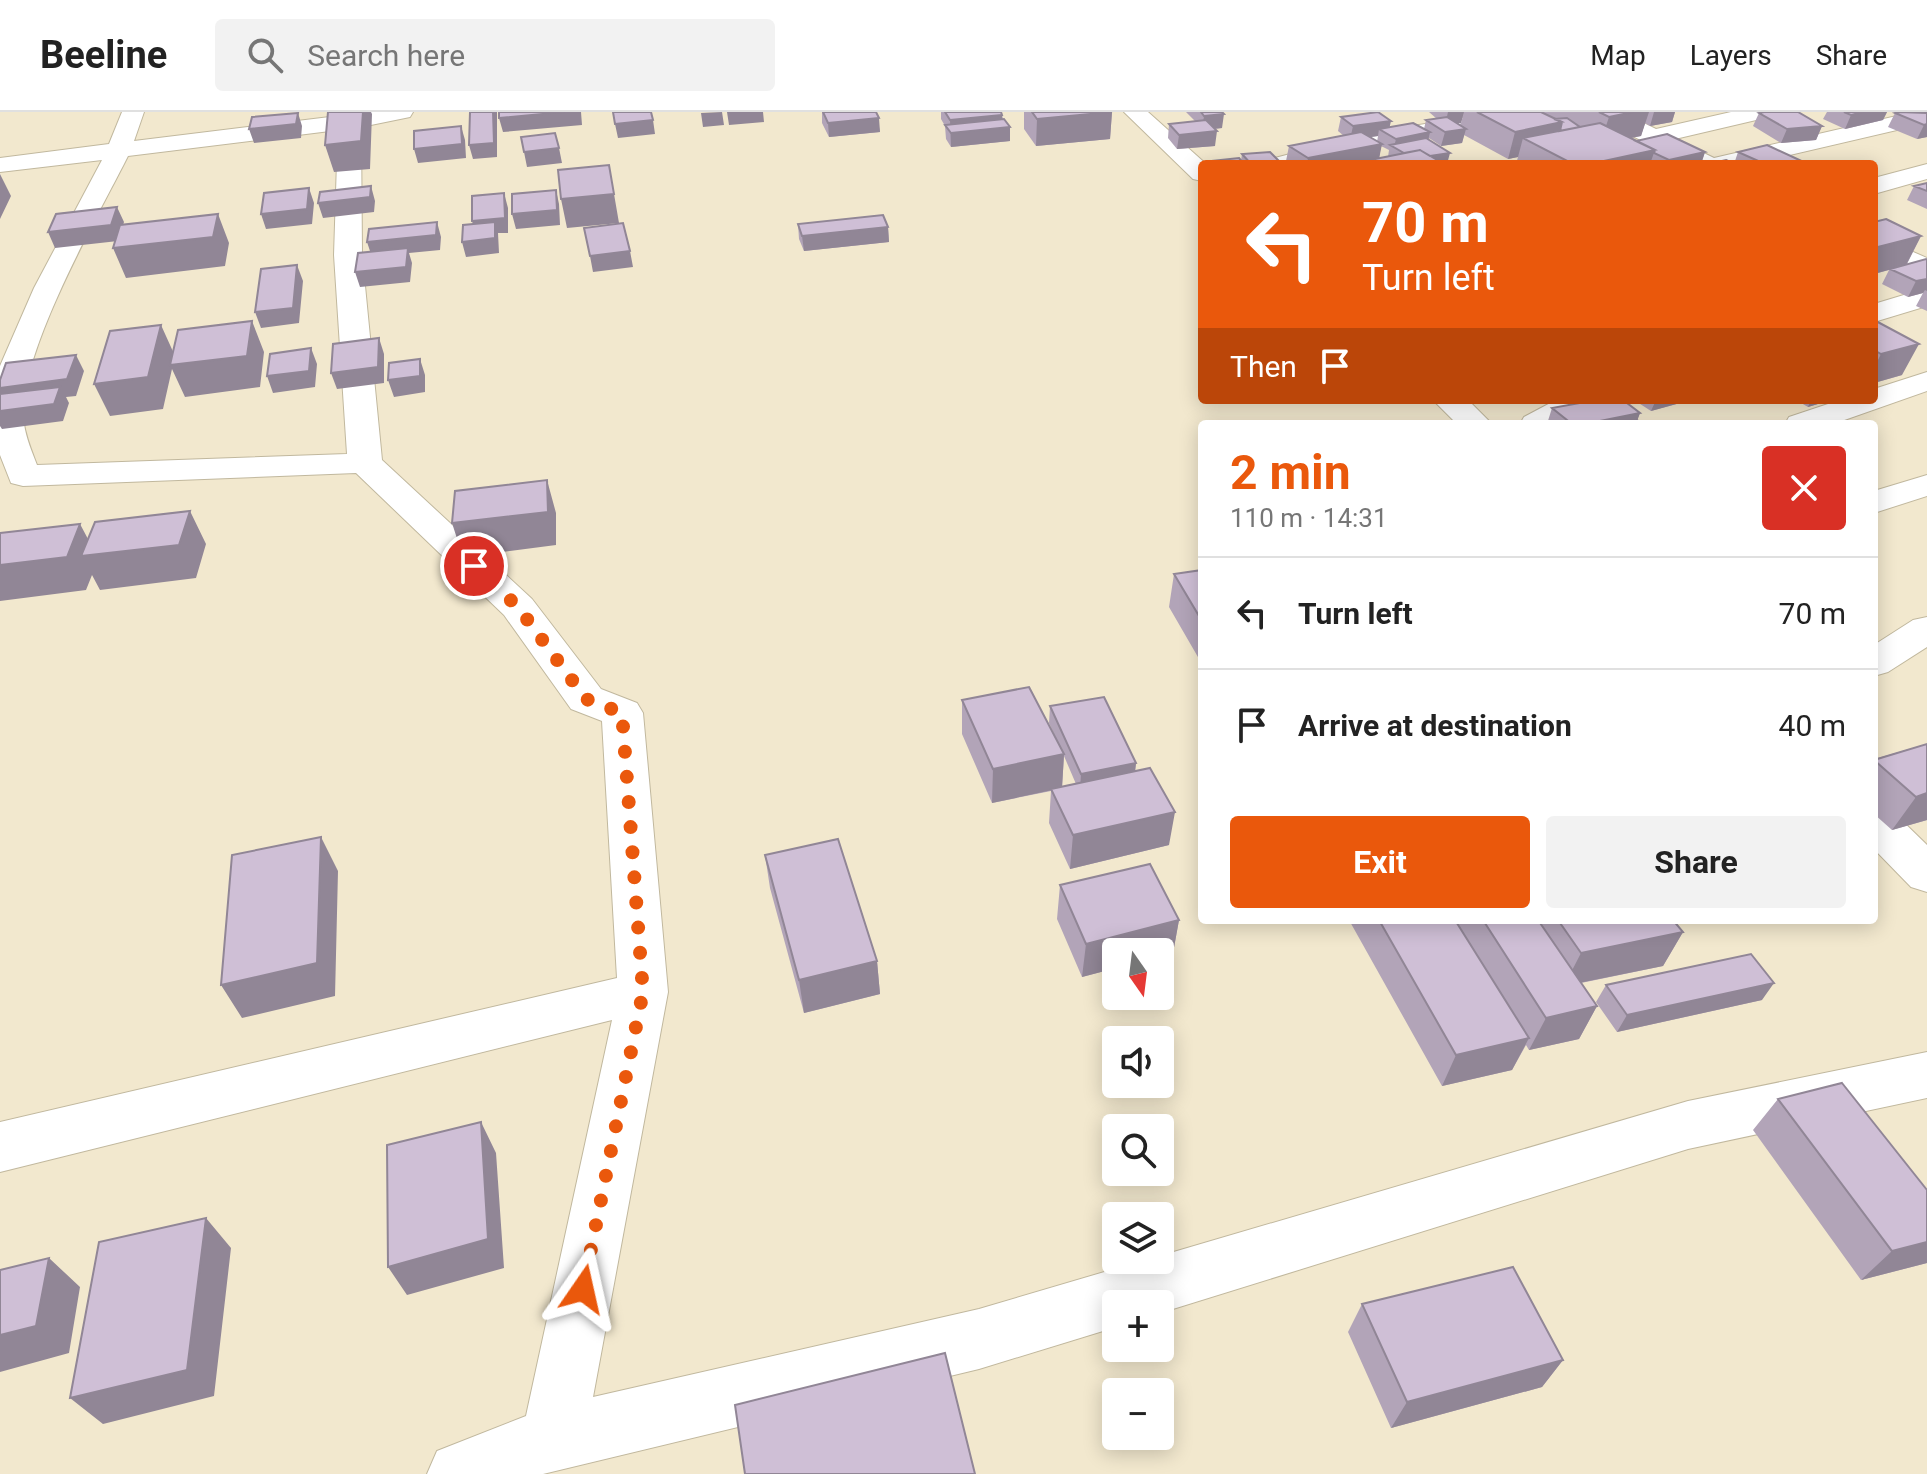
<!DOCTYPE html>
<meta charset="utf-8">
<style>
:root{--surface:#fff;--page:#f2f2f2;--text:#222;--muted:#767676;--line:#e0e0e0;--accent:#ea580c}
body{margin:0;font-family:Roboto,sans-serif;background:var(--page);color:var(--text);height:100vh;display:flex;flex-direction:column;font-size:30px;white-space:nowrap}
*{box-sizing:border-box;margin:0}
p{font-size:26px;color:var(--muted)}
.icon{flex:none;width:44px;height:44px;fill:none;stroke:currentColor;stroke-width:2;stroke-linecap:round;stroke-linejoin:round}
.map{position:relative;flex:1;overflow:hidden}
.panel{position:absolute;left:1198px;top:308px;width:680px;height:504px;display:flex;flex-direction:column;background:var(--surface);border-radius:8px;box-shadow:0 4px 20px #0003}
.panel>*{flex:none}
.top-card{position:absolute;left:1198px;top:48px;width:680px;height:244px;border-radius:8px;box-shadow:0 4px 20px #0003;background:#ea580c;color:#fff;overflow:hidden}
.needle{width:52px;rotate:166deg}
.buttons{position:absolute;left:1102px;top:826px;display:grid;gap:16px}
.buttons a{display:grid;place-items:center;width:72px;height:72px;border-radius:8px;background:var(--surface);box-shadow:0 4px 20px #0003;font-size:40px}
.pin{position:absolute;display:grid;place-items:center;width:68px;height:68px;color:#fff;margin:-34px;border:4px solid #fff;border-radius:50%;box-shadow:0 2px 8px #0007}
.me{position:absolute;width:88px;margin:-44px;rotate:11deg;stroke-linejoin:round;filter:drop-shadow(0 0 6px #0008)}
.turn{display:flex;align-items:center;gap:28px;height:168px;padding:0 32px;font-size:36px}
.turn .icon{width:104px;height:104px;stroke-width:2.5}
.turn b{display:block;font-size:56px;line-height:68px}
.then{display:flex;align-items:center;height:76px;padding:0 32px;background:#0003;gap:16px;font-size:30px}
.round{display:grid;place-items:center;flex:none;width:84px;height:84px;border-radius:8px;background:var(--page)}
.headline{display:flex;align-items:center;justify-content:space-between;height:136px;padding:0 32px}
h1{font-size:48px;font-weight:700;line-height:60px;color:var(--accent)}
.button{display:flex;gap:16px;margin-top:auto;padding:16px 32px}
.button a{flex:1;height:92px;border-radius:8px;background:var(--accent);color:#fff;font-size:32px;font-weight:700;line-height:92px;text-align:center}
.button a+a{background:var(--page);color:var(--text)}
ul{padding:0;list-style:none}
li{display:flex;align-items:center;gap:24px;height:112px;padding:0 32px;border-top:2px solid var(--line)}
li div{flex:1}
li b{display:block;font-size:30px}
li em{font-style:normal}
header{display:flex;align-items:center;gap:48px;box-sizing:border-box;height:112px;padding:0 40px;background:var(--surface);border-bottom:2px solid var(--line)}
header strong{font-size:38px}
nav{display:flex;gap:44px;margin-inline-start:auto;font-size:28px}
.search{width:560px;height:72px;background:var(--page);display:flex;align-items:center;gap:20px;box-sizing:border-box;padding:0 28px;border-radius:8px;color:var(--muted);font-size:30px}
.map>svg:first-child{display:block}
.lines{fill:none;stroke-linecap:round;stroke-linejoin:round}
.minor-casing{stroke:#c1b89e;stroke-width:2}
.minor{fill:#fff;fill-rule:evenodd}
.wall{fill:#b2a4b8;fill-rule:evenodd}
.shaded-wall{fill:#918696}
.building{fill:#cfbfd6;stroke:#918696;stroke-width:2}
.route{stroke:#ea580c;stroke-width:14;stroke-dasharray:0 25.2}
</style>
<header>
<strong>Beeline</strong>
<div class="search"><svg class="icon" aria-label="search" viewBox="0 0 24 24"><circle cx="10" cy="10" r="6"/><path d="M15 15l6 6"/></svg>Search here</div>
<nav><a>Map</a><a>Layers</a><a>Share</a></nav>
</header>
<div class="map">
<svg width="1927" height="1362" viewBox="0 0 1927 1362">
<rect width="100%" height="100%" fill="#f2e8ce"/>
<g class="lines">
<g class="minor-casing">
<path id="minor" d="M122 0H144L134 29 338 4 339 0H413L410 5 361 15 362 143 382 348 532 487 601 577 637 591 643 601 668 880 593 1285 979 1197 1145 1148H1160V1144L1688 989 1927 940V986L1688 1037 1160 1201V1192H1116V1215L979 1257 543 1362H427L437 1339 526 1304 612 908 0 1060V1010L617 866 602 609 571 597 504 503 356 361 23 374 11 371 0 343V254L34 176 102 48 0 60V46L109 32ZM338 18 334 143 347 342 37 353C32 340 26 326 24 312 14 249 98 104 128 44Z
M1124 0H1148L1206 52H1202V69L1193 67Z
M1497 0H1549L1546 5 1538 7 1373 35 1308 52H1268L1271 47 1371 21Z
M1592 0H1621L1656 17 1731 0H1772L1769 5 1675 27 1714 46 1914 0H1927V11L1751 52H1688L1595 5Z
M1927 52V67L1874 82V66Z
M1874 123 1927 146V164L1874 141Z
M1927 176V194L1874 210V192Z
M1927 260V279L1833 312H1785L1789 305 1840 288H1874V277Z
M1433 288H1468L1492 312H1457Z
M1556 288H1595C1578 313 1547 312 1520 312L1524 305Z
M1927 363V384L1874 401V379Z
M1927 505V535L1888 560 1874 564V533L1913 508Z
M1874 693 1890 697 1927 733V780L1911 775 1874 737Z"/>
</g>
<use href="#minor" class="minor"/>
</g>
<path class="wall" d="M822 0H876L880 20 829 25 822 11Z
M941 0H1001L1010 29 951 35 946 27 945 14 941 7Z
M1024 0H1112L1110 27 1036 34 1024 17Z
M1186 0H1222V16L1214 17 1215 34 1177 37 1168 26 1169 12 1195 9Z
M1429 0H1464L1461 11H1457L1460 13 1464 0H1675L1672 10 1650 14 1645 11 1641 24 1630 26 1636 29 1705 40 1701 52H1516L1518 45 1508 47 1464 23 1462 31 1441 34 1429 26 1428 28 1447 52H1374L1375 47 1351 52H1292L1286 49 1289 34 1344 24 1338 19 1341 5 1389 15 1424 17 1426 8 1437 7ZM1378 24 1377 30 1370 25ZM1381 34 1389 38 1388 45 1379 46Z
M1827 0H1887L1883 8 1845 17 1823 7Z
M1926 0 1927 25 1917 27 1888 15 1895 1Z
M1759 1 1822 14 1816 28 1781 31 1753 14Z
M1738 40 1808 52H1712L1713 51 1734 52Z
M1242 42 1282 52H1210L1211 49H1241Z
M1927 71V97L1907 88 1914 74Z
M798 112 888 115 889 130 804 139 799 127Z
M1921 124 1907 152 1927 148V199L1916 194 1923 181 1908 185 1882 172 1889 158 1874 162Z
M1874 208 1902 263 1874 271Z
M1634 288H1691L1651 299Z
M1796 288H1831L1808 295Z
M1552 296 1640 301 1637 308 1642 312H1547Z
M1202 458V552L1169 495 1174 462Z
M962 588 1058 630 1049 611 1050 594 1136 651 1135 659 1169 733 1070 757 1049 711 1051 679 992 691 962 622ZM1064 644 1076 672 1062 675Z
M1927 632V708L1892 718 1874 702V647Z
M765 743 877 849 880 882 804 901 770 776Z
M1060 773 1179 808 1173 841 1160 845V840H1116V856L1082 865 1057 807Z
M1349 808H1673L1683 820 1663 854 1581 871 1597 894 1579 927 1529 938 1526 933 1512 958 1442 974Z
M1606 873 1762 888 1617 920 1596 890Z
M1778 987 1927 1078V1151L1861 1168 1753 1018Z
M1362 1192 1563 1248 1542 1275 1391 1316 1348 1220Z"/>
<path class="shaded-wall" d="M363 0H371L372 2 370 57 334 60 325 33Z
M493 0H497V45L473 47 469 33Z
M564 0H581L582 13 503 20 499 6Z
M722 0 724 13 703 15 701 1Z
M727 0H763L764 10 729 13Z
M1112 0 1110 27 1036 34 1037 7Z
M1448 0H1464L1461 11 1445 13Z
M1630 0H1649L1641 24 1600 32 1609 5Z
M1654 0H1675L1672 10 1650 14Z
M1863 0H1887L1883 8 1845 17 1851 3Z
M298 1 302 14 301 26 254 31 249 17Z
M1224 2 1222 16 1202 18 1204 4Z
M1002 3V16L1010 15V29L951 35 950 8Z
M879 6 880 20 829 25 828 11Z
M653 8 655 22 618 26 615 12Z
M1391 9 1388 22 1379 17 1378 24 1350 28 1353 14Z
M1562 10 1554 38 1523 26 1518 45 1508 47 1515 20Z
M1927 12V25L1917 27 1924 13Z
M461 14 465 28 466 46 418 51 414 37Z
M1822 14 1816 28 1781 31 1787 17Z
M1466 17 1462 31 1441 34 1445 20Z
M1217 19 1215 34 1177 37 1179 23Z
M1430 20 1427 34 1394 35 1396 27Z
M1382 32 1379 47 1351 52H1307L1308 46Z
M559 36 562 51 527 55 524 40Z
M1655 38 1650 52H1590Z
M1705 40 1701 52H1668L1669 48Z
M1450 41 1447 52H1413L1414 47Z
M609 53 619 111 567 116 561 87Z
M0 62 11 84 0 107Z
M371 74 375 89 374 100 323 106 318 91Z
M309 76 314 91 312 112 266 117 261 102Z
M556 78 559 92 560 113 516 117 512 102Z
M504 81 508 96V121H498L499 141 466 145 462 130 476 124 472 109Z
M117 95 124 110 118 129 55 136 48 120Z
M218 102 229 131 225 154 126 166 113 136Z
M437 110 441 125 440 138 409 141 412 151 410 170 360 175 355 160 372 145 367 130Z
M888 115 889 130 804 139 802 124Z
M1921 124 1906 153 1874 162V136Z
M630 139 633 155 593 160 590 144Z
M297 153 303 169 299 211 261 216 255 200Z
M1927 167V179L1925 178 1923 181 1908 185 1916 169Z
M252 209 264 240 260 275 185 285 172 257 163 297 110 304 94 272 161 213 175 244Z
M379 226 384 242V271L337 277 331 261Z
M1919 232 1902 263 1874 271V256L1881 242Z
M311 236 317 252 315 275 273 281 267 264Z
M76 243 84 259 76 284 66 285 69 291 63 309 2 317 0 314V276Z
M420 247 425 263V280L394 285 388 268Z
M1656 288H1691L1651 299Z
M1811 288H1831L1808 295Z
M1640 301 1636 312H1585Z
M547 368 556 401V433L463 445 452 411Z
M190 399 206 432 196 466 100 478 92 463 86 478 0 489V453L80 412 96 442Z
M1064 642 1062 676 992 691 993 657Z
M1136 651 1134 669 1080 679 1081 662Z
M1927 681V708L1892 718 1916 685Z
M1175 700 1169 733 1070 757 1073 723Z
M321 725 338 759 335 884 242 906 221 873Z
M1179 808 1173 841 1160 845V840H1116V856L1082 865 1086 832Z
M1683 820 1663 854 1564 874 1581 841Z
M877 849 880 882 804 901 799 868Z
M1774 871 1762 888 1617 920 1627 903Z
M1597 894 1579 927 1529 938 1546 906Z
M1529 926 1512 958 1442 974 1456 943Z
M481 1010 496 1041 504 1156 407 1183 388 1155Z
M206 1106 231 1136 214 1284 103 1312 70 1286Z
M1927 1130V1151L1861 1168 1892 1139Z
M49 1146 80 1175 69 1241 0 1260V1223Z
M1563 1248 1542 1275 1391 1316 1407 1290Z"/>
<path class="building" d="M328 0H363L361 29 325 33Z
M470 0H493L494 31 469 33Z
M499 0H564L499 6Z
M613 0H651L653 8 615 12Z
M823 0H876L879 6 828 11Z
M945 0H1001L1002 3 950 8Z
M1032 0H1112L1037 7Z
M1201 0H1222L1224 2 1204 4Z
M1378 0 1391 9 1353 14 1341 5Z
M1477 0H1541L1562 10 1515 20Z
M1599 0H1633L1609 5Z
M1764 0H1798L1822 14 1787 17 1759 1Z
M1844 0H1863L1851 3Z
M1899 0 1927 1V12L1924 13 1895 1Z
M298 1 296 12 249 17 252 5Z
M1447 5 1466 17 1445 20 1426 8Z
M1567 6 1580 15 1560 19 1562 10 1554 7Z
M1004 7 1010 15 951 21 945 13Z
M1206 8 1217 19 1179 23 1169 12Z
M1413 11 1430 20 1396 27 1379 17Z
M1600 11 1655 38 1590 52H1573L1523 26Z
M461 14 462 32 414 37V19Z
M1361 20 1382 32 1308 46 1289 34Z
M555 21 559 36 524 40 521 25Z
M1667 22 1705 40 1669 48 1654 41 1655 38 1636 29Z
M1426 26 1450 41 1430 44 1420 38 1404 41 1390 33Z
M1767 33 1808 52H1765L1738 40Z
M1420 38 1444 52H1383L1375 47Z
M1270 40 1282 52H1251L1242 42Z
M1239 46 1244 52H1214L1211 49Z
M1726 48 1734 52 1713 51Z
M609 53 614 82 561 87 558 58Z
M1927 71V79L1914 74Z
M371 74 370 85 318 91 320 80Z
M309 76 307 97 261 102 264 81Z
M556 78 557 98 512 102V82Z
M504 81 505 106 472 109V84Z
M117 95 111 113 48 120 56 102Z
M218 102 213 125 113 136 120 113Z
M883 103 888 115 802 124 798 112Z
M1886 107 1921 124 1874 136V110Z
M437 110 436 123 367 130 369 117Z
M495 110V126L462 130 463 113Z
M623 111 630 139 590 144 584 116Z
M408 136 406 155 355 160 358 141Z
M1926 147 1927 148V167L1916 169 1890 157Z
M297 153 293 196 255 200 261 157Z
M1874 208 1919 232 1881 242 1874 238Z
M252 209 247 244 170 253 178 218Z
M161 213 148 265 94 272 110 219Z
M379 226 378 255 331 261 333 232Z
M311 236 309 259 267 264 270 242Z
M76 243 67 267 0 276V268L6 251Z
M420 247V264L388 268 389 251Z
M60 275 54 292 0 299V282Z
M1596 288H1623L1640 301 1585 312H1572L1552 296Z
M1637 308 1642 312H1609Z
M547 368 548 400 452 411 455 379Z
M190 399 179 433 81 444 95 410Z
M80 412 67 445 0 453V421Z
M1202 458V509L1174 462Z
M1029 575 1064 642 993 657 962 588Z
M1104 585 1136 651 1081 662 1050 594Z
M1927 632V681L1916 685 1874 648Z
M1150 656 1175 700 1073 723 1051 677Z
M321 725 317 851 221 873 232 743Z
M838 727 877 849 799 868 765 743Z
M1150 752 1179 808 1086 832 1060 773Z
M1379 808H1455L1529 926 1456 943Z
M1483 808H1538L1597 894 1546 906Z
M1558 808H1673L1683 820 1581 841Z
M1751 842 1774 871 1627 903 1606 873Z
M1842 971 1927 1078V1130L1892 1139 1778 987Z
M481 1010 488 1127 388 1155 387 1033Z
M206 1106 187 1258 70 1286 99 1130Z
M49 1146 36 1214 0 1223V1158Z
M1513 1155 1563 1248 1407 1290 1362 1192Z
M945 1241 975 1362H745L735 1293Z"/>
<g class="lines">
<path class="route" d="M474 454 518 495 586 587 622 601 643 880 583 1177"/>
</g>
</svg>
<div class="buttons">
<a><svg class="needle" viewBox="-14 -14 28 28"><path d="M0-13l5 13h-10z" fill="#e53935"/><path d="M0 13l5-13h-10z" fill="#767676"/></svg></a>
<a><svg class="icon" aria-label="sound" viewBox="0 0 24 24"><path d="M4 9h4l5-4v14l-5-4H4zM17 9q2 3 0 6"/></svg></a>
<a><svg class="icon" aria-label="search" viewBox="0 0 24 24"><circle cx="10" cy="10" r="6"/><path d="M15 15l6 6"/></svg></a>
<a><svg class="icon" aria-label="layers" viewBox="0 0 24 24"><path d="M12 4l9 5-9 5-9-5zM3 14l9 5 9-5"/></svg></a>
<a>+</a>
<a>−</a>
</div>
<div class="pin" style="left:474px;top:454px;background:#d93025"><svg class="icon" aria-label="arrive" viewBox="0 0 24 24"><path d="M6 21V4h12l-3 4 3 4H6"/></svg></div>
<svg class="me" style="left:583px;top:1177px" viewBox="-20 -20 40 40"><path d="M0-17L14 15 0 8-14 15z" fill="#ea580c" stroke="#fff" stroke-width="4"/></svg>
<div class="top-card">
<div class="turn"><svg class="icon" aria-label="left" viewBox="0 0 24 24"><path d="M17 20v-9H6M10 6l-5 5 5 5"/></svg><div><b>70 m</b>Turn left</div></div>
<div class="then">Then<svg class="icon" aria-label="arrive" viewBox="0 0 24 24"><path d="M6 21V4h12l-3 4 3 4H6"/></svg></div>
</div>
<section class="panel">
<div class="headline"><div><h1>2 min</h1><p>110 m · 14:31</p></div><a class="round" style="background:#d93025;color:#fff"><svg class="icon" aria-label="close" viewBox="0 0 24 24"><path d="M6 6l12 12M18 6L6 18"/></svg></a></div>
<ul>
<li><svg class="icon" aria-label="left" viewBox="0 0 24 24"><path d="M17 20v-9H6M10 6l-5 5 5 5"/></svg><div><b>Turn left</b></div><em>70 m</em></li>
<li><svg class="icon" aria-label="arrive" viewBox="0 0 24 24"><path d="M6 21V4h12l-3 4 3 4H6"/></svg><div><b>Arrive at destination</b></div><em>40 m</em></li>
</ul>
<div class="button"><a>Exit</a><a>Share</a></div>
</section>
</div>
